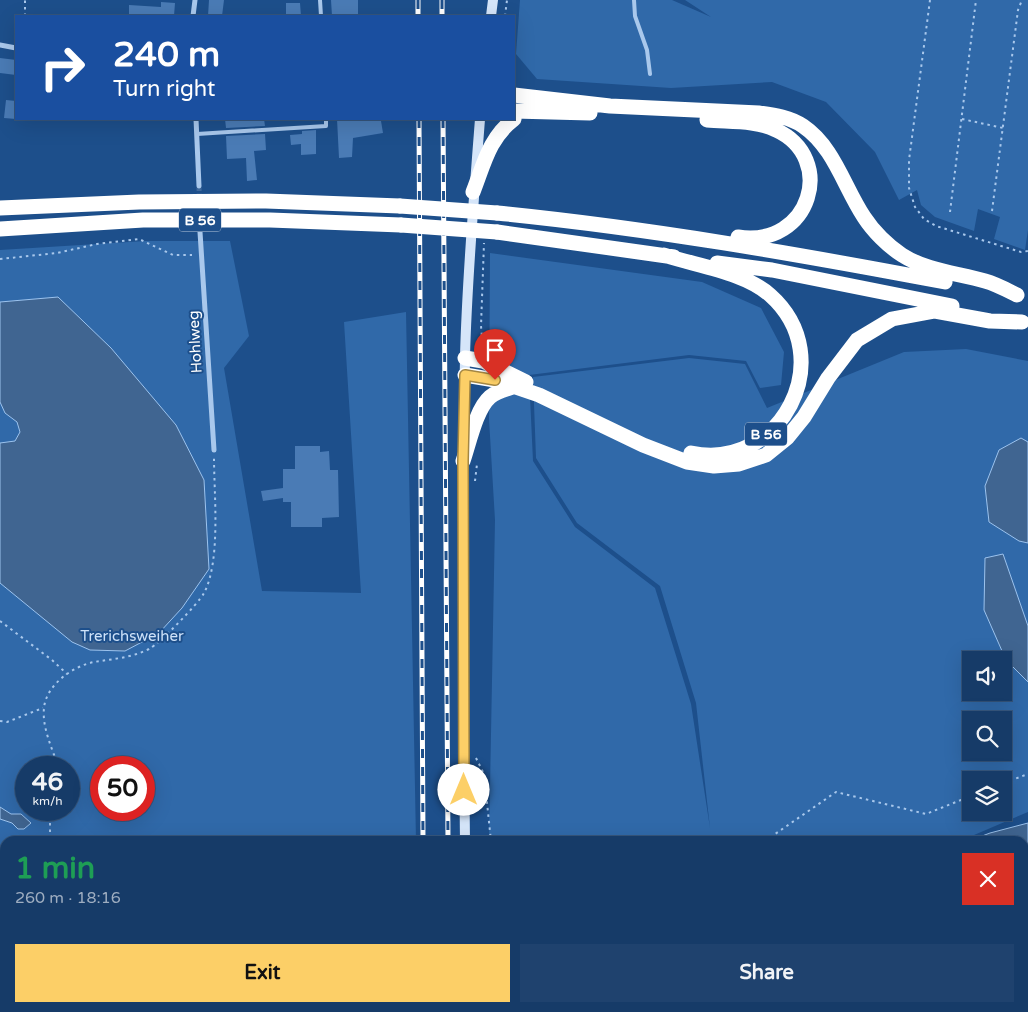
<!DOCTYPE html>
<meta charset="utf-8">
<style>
:root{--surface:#163b68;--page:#1f426e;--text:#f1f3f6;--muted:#9eadc0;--line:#35557c;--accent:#fccf67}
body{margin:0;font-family:"Varela Round",sans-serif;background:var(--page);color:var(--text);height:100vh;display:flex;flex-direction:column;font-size:19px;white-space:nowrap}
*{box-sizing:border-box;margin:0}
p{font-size:16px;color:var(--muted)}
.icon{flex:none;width:28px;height:28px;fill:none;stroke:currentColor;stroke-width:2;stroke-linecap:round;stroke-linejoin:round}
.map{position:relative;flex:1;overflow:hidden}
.sheet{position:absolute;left:0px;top:836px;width:1029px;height:176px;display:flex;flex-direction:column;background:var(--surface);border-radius:15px 15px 0 0;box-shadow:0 5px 20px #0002,0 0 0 1px var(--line)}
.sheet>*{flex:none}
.banner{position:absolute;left:15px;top:15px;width:500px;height:105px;border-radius:0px;box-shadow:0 5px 20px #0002,0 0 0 1px var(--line);background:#1a4fa0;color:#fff;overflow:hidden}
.tools{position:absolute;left:962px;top:651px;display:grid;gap:10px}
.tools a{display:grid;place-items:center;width:50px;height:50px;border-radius:0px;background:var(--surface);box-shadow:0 5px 20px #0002,0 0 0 1px var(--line);font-size:25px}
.speed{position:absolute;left:15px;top:756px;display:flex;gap:10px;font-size:25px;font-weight:700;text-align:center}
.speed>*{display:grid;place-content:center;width:65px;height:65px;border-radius:50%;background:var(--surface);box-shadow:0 5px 20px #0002,0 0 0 1px var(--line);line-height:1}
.speed small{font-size:12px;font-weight:400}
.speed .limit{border:8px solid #d22;background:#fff;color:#111}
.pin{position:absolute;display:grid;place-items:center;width:42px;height:42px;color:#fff;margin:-51px -21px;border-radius:50% 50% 50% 0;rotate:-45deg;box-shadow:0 0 5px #0007}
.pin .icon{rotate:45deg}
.me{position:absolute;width:55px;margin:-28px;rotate:0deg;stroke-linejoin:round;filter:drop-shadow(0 0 4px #0008)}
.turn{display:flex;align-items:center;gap:18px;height:105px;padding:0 15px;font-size:22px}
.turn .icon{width:65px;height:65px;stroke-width:2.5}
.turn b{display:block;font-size:35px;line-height:42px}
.round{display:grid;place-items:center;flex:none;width:52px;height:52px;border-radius:0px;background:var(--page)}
.head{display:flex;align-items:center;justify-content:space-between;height:85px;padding:0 15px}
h1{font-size:30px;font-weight:700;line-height:38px;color:#1e9e55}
.cta{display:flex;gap:10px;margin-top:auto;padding:10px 15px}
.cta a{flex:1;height:58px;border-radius:0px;background:var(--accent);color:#111;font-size:20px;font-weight:700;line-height:58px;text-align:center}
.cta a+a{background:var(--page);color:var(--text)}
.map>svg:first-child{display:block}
.green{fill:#3069a9;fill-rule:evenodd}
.water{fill:#406591;stroke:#9cc3ee}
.building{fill:#4a7bb5}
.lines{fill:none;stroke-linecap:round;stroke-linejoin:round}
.street-tunnel{stroke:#3f699c;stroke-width:5;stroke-dasharray:5 2.5;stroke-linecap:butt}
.path{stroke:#a9c8ec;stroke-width:2;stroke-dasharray:2.5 4;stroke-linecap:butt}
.lane{stroke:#a9c8ec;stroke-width:4}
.street{stroke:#a9c8ec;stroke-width:5}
.secondary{stroke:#d5e5f9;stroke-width:10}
.highway{stroke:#fff;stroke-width:15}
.rail-casing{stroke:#fff;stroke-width:5}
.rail{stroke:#1d4f8b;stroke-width:3;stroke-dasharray:9;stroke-linecap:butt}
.highway-bridge{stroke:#fff;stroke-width:15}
.route-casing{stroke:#a48743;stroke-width:12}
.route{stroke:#fccf67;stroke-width:9}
.labels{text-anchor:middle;stroke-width:4;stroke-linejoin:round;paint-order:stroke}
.shield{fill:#1d4f8b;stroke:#bbcadc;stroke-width:1}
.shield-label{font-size:14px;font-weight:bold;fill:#fff}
.street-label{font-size:15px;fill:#fff;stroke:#1d4f8b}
.park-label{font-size:15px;fill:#cee2f9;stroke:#1d4f8b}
</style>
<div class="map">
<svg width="1028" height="1012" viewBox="0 0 1028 1012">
<rect width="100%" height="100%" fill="#1d4f8b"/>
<path class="green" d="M520 0H672L711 17 685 0H1028V230L1025 250 994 239 1000 217 978 209 974 231 935 217 921 205 917 190 899 200 875 152 826 102 772 82 671 88 537 79 516 54Z
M145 241H230L249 336 224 368 262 591 361 593 344 322 406 312 416 841H5V1008H415V1012H0V250ZM26 768H69V810H26ZM101 768H144V810H101Z
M490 253 702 282 761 308 784 352 781 385 760 388 746 361 689 355 529 375 533 461 575 527 655 588 691 704 710 828 696 703 660 586 577 523 536 458 533 377 689 358 745 364 767 408 904 352 966 349 1028 361V812L960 841H489L495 520 489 419ZM971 660H1004V692H971ZM971 720H1004V752H971ZM971 780H1004V812H971Z"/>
<path class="water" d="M58 297 111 348 176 425 204 480 209 569 182 608 159 633 125 651 90 650 72 642 0 583V443L15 441 20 432 17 422 5 413 0 402V302Z
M1021 438 1028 442V543L1019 541 989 522 985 486 999 450Z
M1003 554 1028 626V682L1006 660 984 610 985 558Z
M0 807 11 814H21L31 823 24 829H18L12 823 0 819Z
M1028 823V854L1024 856V841H969L990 833Z
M0 905 5 906V965L0 964Z
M223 1008H857L858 1012H240Z"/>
<path class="building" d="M209 0H224L222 16H208Z
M331 0H358V14L332 16Z
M161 2 175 3 174 16H129V5L161 7Z
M286 3H300L301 16H286Z
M0 58 16 60V75L0 73Z
M6 100 16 101V119L4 118Z
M225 119H264L265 126 226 128Z
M337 119H372V121H381L383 133 353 138 352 157 339 158Z
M316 130V154L301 155V144L291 145 290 135 302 134V131Z
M265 134 266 150 254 151 257 180 247 181 246 158 227 159 226 136Z
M295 446H320V452L329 451 330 470H338L339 517 322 518V527H291V502H283V498L263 501 261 491 283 488V469H295Z"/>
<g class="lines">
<path class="street-tunnel" d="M199 186 200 232"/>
<path class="path" d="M930 0 909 160V188L915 207 924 219 936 226 1021 252 1028 251
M25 16V0
M505 16 507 0
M962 119 1003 128
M992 211 1018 10 1022 0
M950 212 976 0
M0 259 57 253 97 244 139 239 173 255H192
M483 348 481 326 484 243
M475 481 477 464
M0 621 52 660 67 674
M0 721 7 722 43 708
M476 758 484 774 491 841
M56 768 57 763C51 746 42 726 44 708 46 685 73 666 94 662 112 659 131 658 149 649 160 643 198 604 204 593 221 561 214 494 214 458
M1004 783 1028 774
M50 810V841
M765 841 836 792 926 814 971 796
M1024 877 1028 875
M0 1002 5 1004
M12 1008 21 1012
M887 1011 893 1008
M844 1012 852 1008"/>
<path class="lane" d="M320 0 321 16
M634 0 635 16 647 50 650 74
M197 134 326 126V119
M990 1008 993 1009
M901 1012 907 1008"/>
<path class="street" d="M193 16 195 0
M0 45 16 48
M196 119 199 186
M200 232 214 450"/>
<path class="secondary" d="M491 16 493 0
M465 841C463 680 462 518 465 357 467 277 474 198 480 119
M1024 932 1028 930
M466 1008V1012
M869 1012 877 1008"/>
<path class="highway" d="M514 95 610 106 759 113C774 115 790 117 803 126 834 147 844 187 864 217 873 231 888 246 902 255 927 271 957 273 985 281 996 284 1007 290 1017 295
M514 111 590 113
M707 120C730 122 756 120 776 130 837 158 811 248 738 237
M473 192C484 164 489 138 514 119
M0 208 139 202 266 201 400 206
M497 213C648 228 797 254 945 282
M0 229 143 220H270L401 225
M497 232 674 257
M664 255C697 266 744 272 770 295 841 358 780 472 691 453
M717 263 772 270 952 306
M465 358 483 361 526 382
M465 375 495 380 539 395 643 445 687 462 714 466 739 464 766 455 787 438 804 417 828 378 857 340 892 319 935 311 990 321 1022 322
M463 461C469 444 476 409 490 397 497 391 507 389 516 386"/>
<g class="rail-casing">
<path id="rail" d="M418 0V16
M442 0V16
M419 119 423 841
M443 119 448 841
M424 1008V1012
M442 1008V1012"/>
</g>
<use href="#rail" class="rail"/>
<path class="highway-bridge" d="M400 206 497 213
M401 225 497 232"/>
</g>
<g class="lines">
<g class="route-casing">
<path id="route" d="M464 790 463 461 465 375 495 380"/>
</g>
<use href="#route" class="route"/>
</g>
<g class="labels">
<g class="shield">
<rect x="179" y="208.5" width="42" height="23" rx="4"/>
<rect x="745" y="422.5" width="42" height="23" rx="4"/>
</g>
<g class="shield-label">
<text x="200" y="225">B 56</text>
<text x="766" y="439">B 56</text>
</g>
<g class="street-label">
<text transform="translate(195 342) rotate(-93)" y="5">Hohlweg</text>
</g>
<g class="park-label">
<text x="132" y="641">Trerichsweiher</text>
</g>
</g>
</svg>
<div class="tools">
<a><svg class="icon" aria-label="sound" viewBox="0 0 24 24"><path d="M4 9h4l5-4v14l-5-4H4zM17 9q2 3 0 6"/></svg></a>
<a><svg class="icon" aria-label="search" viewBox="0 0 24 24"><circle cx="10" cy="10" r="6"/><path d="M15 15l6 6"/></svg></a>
<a><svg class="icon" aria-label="layers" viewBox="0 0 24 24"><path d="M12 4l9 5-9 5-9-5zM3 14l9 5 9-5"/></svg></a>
</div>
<div class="speed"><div>46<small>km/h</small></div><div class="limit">50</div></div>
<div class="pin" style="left:495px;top:380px;background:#d93025"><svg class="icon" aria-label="arrive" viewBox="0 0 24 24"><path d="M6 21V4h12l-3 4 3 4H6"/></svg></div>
<svg class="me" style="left:464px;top:790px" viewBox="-20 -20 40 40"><circle r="19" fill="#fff"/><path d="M0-13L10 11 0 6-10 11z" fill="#fccf67"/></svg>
<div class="banner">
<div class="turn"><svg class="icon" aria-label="right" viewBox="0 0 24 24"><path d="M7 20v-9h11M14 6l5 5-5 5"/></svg><div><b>240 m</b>Turn right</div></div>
</div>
<section class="sheet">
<div class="head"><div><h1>1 min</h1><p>260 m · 18:16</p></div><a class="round" style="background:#d93025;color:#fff"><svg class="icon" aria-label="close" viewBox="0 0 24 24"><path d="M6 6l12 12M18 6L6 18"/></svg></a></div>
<div class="cta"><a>Exit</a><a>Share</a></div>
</section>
</div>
